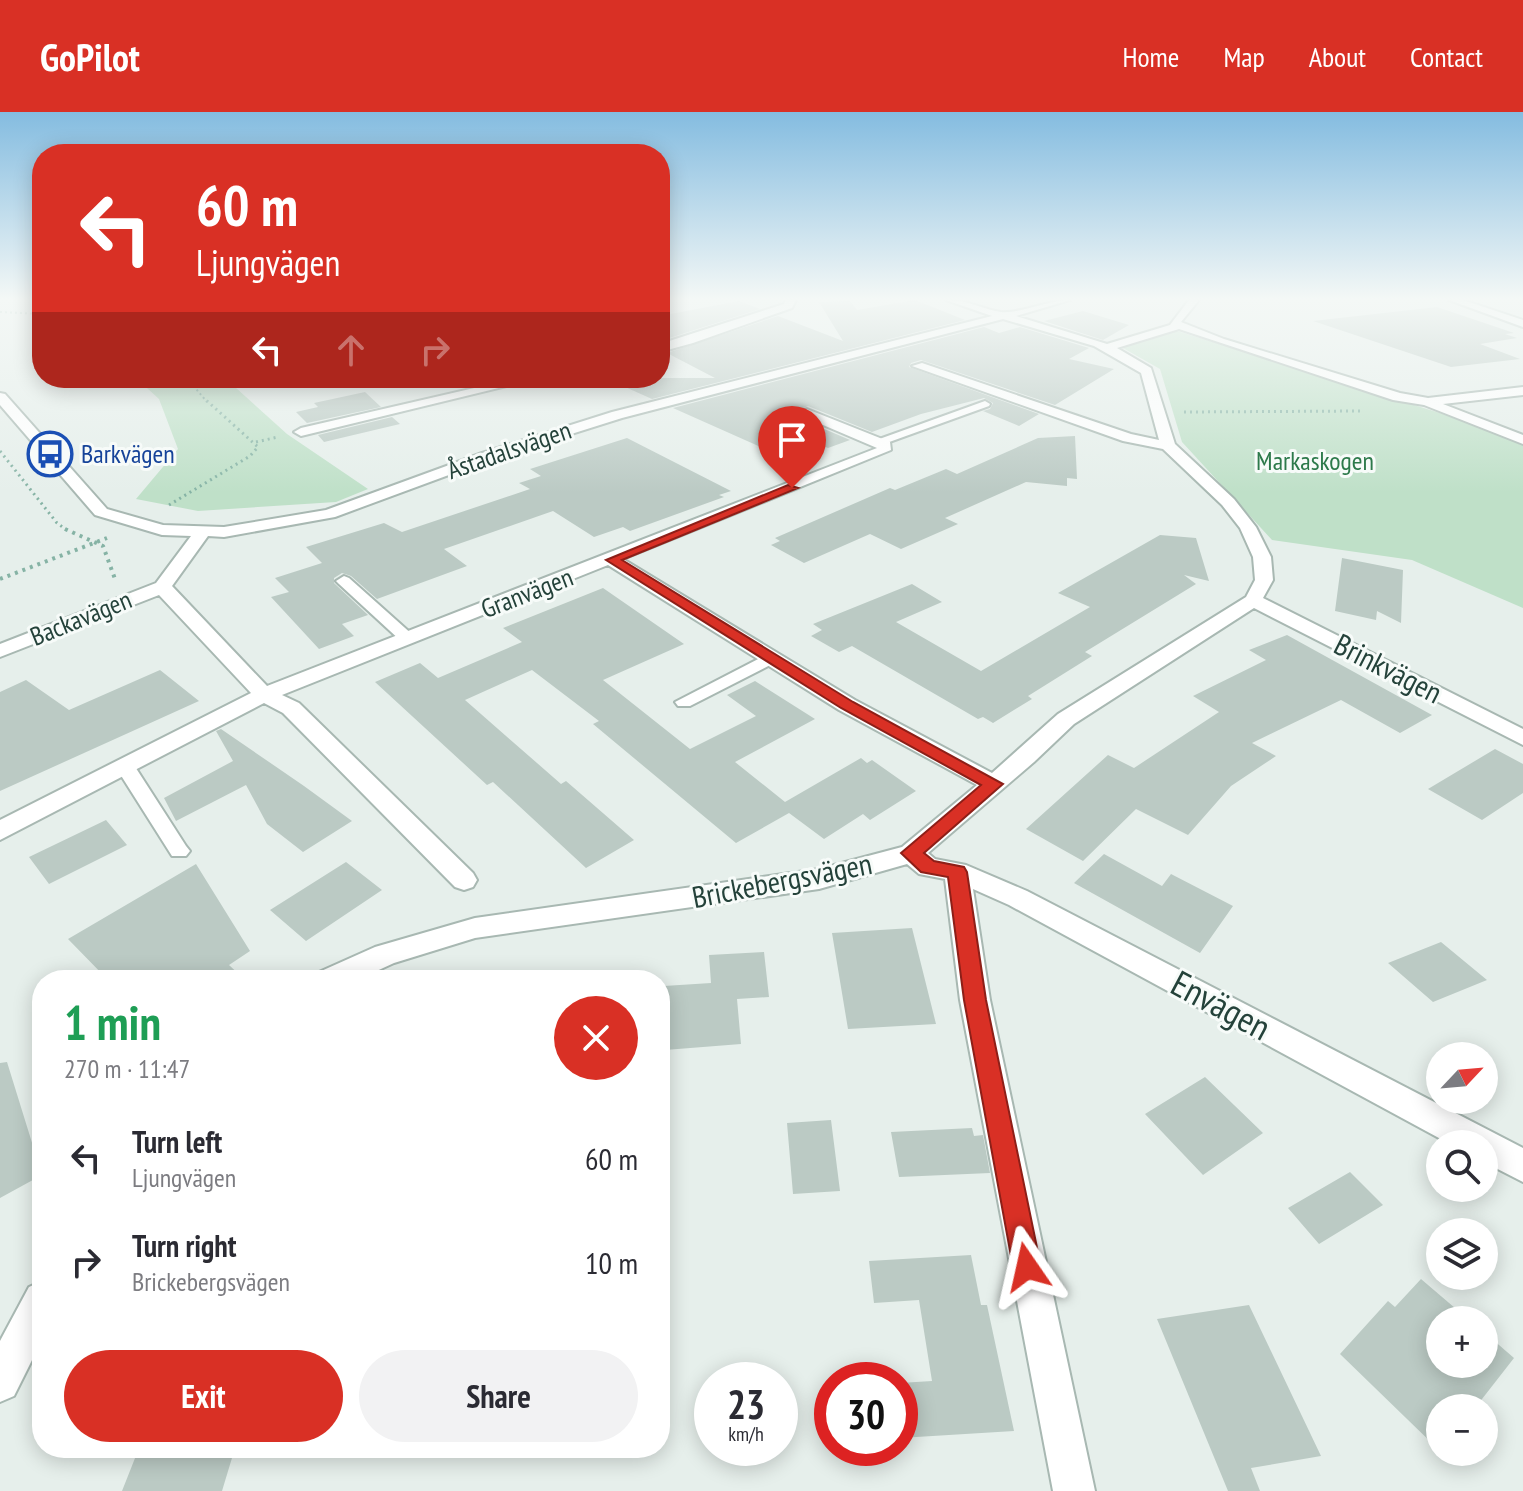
<!DOCTYPE html>
<meta charset="utf-8">
<style>
:root{--surface:#fff;--page:#f2f2f3;--text:#2b2b33;--muted:#7c7c81;--accent:#d93025}
body{margin:0;font-family:"PT Sans Narrow",sans-serif;background:var(--page);color:var(--text);height:100vh;display:flex;flex-direction:column;font-size:30px;white-space:nowrap}
*{box-sizing:border-box;margin:0}
p{font-size:26px;color:var(--muted)}
.icon{flex:none;width:44px;height:44px;fill:none;stroke:currentColor;stroke-width:2;stroke-linecap:round;stroke-linejoin:round}
.map{position:relative;flex:1;overflow:hidden}
.side{position:absolute;left:32px;top:858px;width:638px;height:488px;display:flex;flex-direction:column;background:var(--surface);border-radius:32px;box-shadow:0 4px 20px #0003}
.side>*{flex:none}
.banner{position:absolute;left:32px;top:32px;width:638px;height:244px;border-radius:32px;box-shadow:0 4px 20px #0003;background:#d93025;color:#fff;overflow:hidden}
.needle{width:52px;rotate:64deg}
.buttons{position:absolute;left:1426px;top:930px;display:grid;gap:16px}
.buttons a{display:grid;place-items:center;width:72px;height:72px;border-radius:50%;background:var(--surface);box-shadow:0 4px 20px #0003;font-size:40px}
.speed{position:absolute;left:694px;top:1250px;display:flex;gap:16px;font-size:40px;font-weight:700;text-align:center}
.speed>*{display:grid;place-content:center;width:104px;height:104px;border-radius:50%;background:var(--surface);box-shadow:0 4px 20px #0003;line-height:1}
.speed small{font-size:20px;font-weight:400}
.speed .limit{border:12px solid #d22;background:#fff;color:#111}
.pin{position:absolute;display:grid;place-items:center;width:68px;height:68px;color:#fff;margin:-82px -34px;border-radius:50% 50% 50% 0;rotate:-45deg;box-shadow:0 0 8px #0007}
.pin .icon{rotate:45deg}
.me{position:absolute;width:88px;margin:-44px;rotate:349deg;stroke-linejoin:round;filter:drop-shadow(0 0 6px #0008)}
.turn{display:flex;align-items:center;gap:28px;height:168px;padding:0 32px;font-size:36px}
.turn .icon{width:104px;height:104px;stroke-width:2.5}
.turn b{display:block;font-size:56px;line-height:68px}
.lanes{display:flex;align-items:center;height:76px;padding:0 32px;background:#0003;justify-content:center;gap:40px;direction:ltr}
.lanes .off{opacity:.35}
.round{display:grid;place-items:center;flex:none;width:84px;height:84px;border-radius:42px;background:var(--page)}
.head{display:flex;align-items:center;justify-content:space-between;height:136px;padding:0 32px}
h1{font-size:48px;font-weight:600;line-height:60px;color:#1e9e55}
.action{display:flex;gap:16px;margin-top:auto;padding:16px 32px}
.action a{flex:1;height:92px;border-radius:48px;background:var(--accent);color:#fff;font-size:32px;font-weight:600;line-height:92px;text-align:center}
.action a+a{background:var(--page);color:var(--text)}
ul{padding:0;list-style:none}
li{display:flex;align-items:center;gap:24px;height:104px;padding:0 32px}
li div{flex:1}
li b{display:block;font-size:30px}
li em{font-style:normal}
header{display:flex;align-items:center;gap:48px;box-sizing:border-box;height:112px;padding:0 40px;background:var(--accent);color:#fff}
header strong{font-size:38px}
nav{display:flex;gap:44px;margin-inline-start:auto;font-size:28px}
.map>svg:first-child{display:block}
.green{fill:#bfe0c8}
.building{fill:#bbcac4}
.lines{fill:none;stroke-linecap:round;stroke-linejoin:round}
.lane-casing{stroke:#a8b8b2;stroke-width:4}
.street-casing{stroke:#a8b8b2;stroke-width:4}
.path-far2{stroke:#86b3a5;stroke-width:2;stroke-dasharray:2 3;stroke-linecap:butt}
.path-far1{stroke:#86b3a5;stroke-width:3;stroke-dasharray:2 4;stroke-linecap:butt}
.path{stroke:#86b3a5;stroke-width:4;stroke-dasharray:3 5;stroke-linecap:butt}
.lane{fill:#fff;fill-rule:evenodd}
.street{fill:#fff;fill-rule:evenodd}
.route{fill:#d93025;stroke:#8d1f18;stroke-width:2}
.labels{text-anchor:middle;stroke-width:6;stroke-linejoin:round;paint-order:stroke}
.far-street-label{font-size:26px;fill:#24423a;stroke:#f7fbf9}
.far-transit-label{font-size:26px;fill:#164399;stroke:#f7fbf9;text-anchor:start}
.far-park-label{font-size:26px;fill:#2d7a4b;stroke:#f7fbf9}
.street-label{font-size:30px;fill:#24423a;stroke:#f7fbf9}
.near-street-label{font-size:36px;fill:#24423a;stroke:#f7fbf9}
</style>
<header>
<strong>GoPilot</strong>
<nav><a>Home</a><a>Map</a><a>About</a><a>Contact</a></nav>
</header>
<div class="map">
<svg width="1523" height="1379" viewBox="0 0 1523 1379">
<rect width="100%" height="100%" fill="#e6efeb"/>
<path class="green" d="M1174 218 1523 327V496L1412 448 1272 428 1182 330 1160 257 1123 236Z
M136 266H225L287 322 368 377 336 390 198 399 136 387 178 337 159 287Z"/>
<path class="building" d="M915 188 965 208 652 287 605 266H715L667 241 778 204 843 229 819 190 850 189 857 198Z
M739 189 760 197 660 229V204Z
M1437 195 1514 221 1505 222 1517 226 1480 232 1520 247 1451 255 1313 209Z
M1083 199 1129 213 1103 228 1044 209Z
M984 215 999 221 1020 215 1089 236 1069 247 1114 257 1055 293 921 248 911 251 909 255 1039 302 1019 314 983 299 990 297 993 291 984 286 921 302 872 320 808 294 799 298 801 307 850 328 828 336 810 328 772 340 673 296Z
M365 280 381 295 307 311 296 300 318 295 314 291Z
M392 305 400 312 324 330 318 323Z
M1075 324 1077 367 1067 366V374L1026 370 945 406 958 412 901 437 870 422 804 451 771 433 780 429 775 426 890 376 895 378 946 357 957 362 1038 326Z
M627 326 731 379 719 383 724 385 630 419 623 415 594 425 553 399 444 437 467 454 377 487 351 464 342 461 334 466V471L368 503 342 512 354 524 319 537 271 485 289 480 275 466 322 451 306 435 384 411 402 420 530 377 519 371 541 364 530 357Z
M1160 423 1196 426 1209 469 1184 463 1196 472 1085 540 1092 544 1028 584 1032 587 993 611 983 605 978 607 852 534 839 540 811 524 822 518 813 512 912 472 942 490 896 510 981 559 1090 495 1058 481Z
M1342 446 1403 458 1401 511 1377 499 1376 508 1335 499Z
M603 476 684 532 603 568 690 637 756 604 727 583 755 569 815 607 735 650 785 690 861 646 867 651 872 648 916 679 870 708 863 702 824 727 789 701 736 731 593 612 599 609 532 558 465 588 561 672 566 669 634 728 586 756 493 670 487 673 375 570 420 551 438 566 522 530 503 516Z
M1287 523 1432 603 1400 621 1341 588 1252 631 1276 644 1231 674 1188 723 1136 697 1083 749 1026 717 1108 643 1134 656 1219 600 1193 584 1266 548 1249 538Z
M160 558 199 589 0 679V580L26 568 69 598Z
M221 617 304 674 352 709 303 740 267 712 246 673 176 709 164 686 233 649 216 619Z
M1495 637 1523 652V681L1482 708 1428 677Z
M106 708 127 733 49 772 29 745Z
M1104 742 1162 774 1171 762 1233 794 1200 841 1074 771Z
M346 750 382 778 306 829 270 798Z
M196 752 250 839 229 853 245 868H108L68 827Z
M912 816 936 912 848 917 832 821Z
M1441 830 1487 868 1433 890 1388 851Z
M764 840 769 885 737 887 741 932 665 938 664 874 711 871 709 843Z
M7 950 42 1063 0 1086V951Z
M1205 965 1263 1021 1203 1063 1145 1002Z
M831 1008 840 1079 793 1082 787 1011Z
M972 1016 974 1024 983 1023 990 1061 899 1065 891 1020Z
M1350 1060 1383 1093 1319 1132 1288 1096Z
M971 1143 981 1193H987L1014 1319 900 1326V1271L932 1269 919 1188 874 1191 869 1149Z
M1421 1167 1469 1208H1440V1252H1484V1220L1514 1246 1475 1296H1440V1339L1340 1242 1388 1189 1395 1195Z
M1249 1193 1321 1344 1251 1356 1260 1379H1228L1157 1207Z
M139 1336H235L222 1379H122Z"/>
<g class="lines">
<g class="lane-casing">
<path id="lane" d="M985 289 990 292 989 294 881 333 871 330Z
M344 464 349 466 414 524V530H402L339 472 336 469Z
M770 541 776 542 778 546 776 550 690 594H678L675 590Z
M125 648 132 650 186 734 190 739 186 744H172L115 654Z"/>
</g>
<g class="street-casing">
<path id="street" d="M786 188H796L792 196 693 231 660 240V232L784 192Z
M946 188C966 187 982 197 1001 200 1020 202 1048 188 1070 188L1016 204 1107 232 1170 213 1189 188H1199L1181 210 1224 227 1400 281 1428 286 1523 275V283L1443 292 1523 323V332L1424 293 1393 288 1179 217 1117 236 1151 256 1175 332 1234 387 1256 415 1271 445 1273 468 1263 486 1523 617V633L1254 496 1074 612 1034 650 928 741 935 747 966 753 1027 779 1523 1036V1070L1484 1050V1032H1450L1009 793 973 777 990 888 1095 1379H1053L960 888 945 767 919 762 907 752 819 777 475 826 394 851 357 868H315L319 860 375 835 475 806 819 757 902 735 977 673 839 598 608 453 282 583 299 591 473 761 477 768 473 775 464 778 455 775 283 601 264 591 0 728V708L251 581 159 483 0 545V532L156 471 191 424 162 423 95 403 0 293V281L5 282 107 397 163 413 224 415 326 398 482 341 612 300 992 204ZM1003 207 1094 234 1141 261 1159 328 1131 322 922 251 912 254 1123 329 1163 337 1222 393 1240 416 1253 445 1255 468 1246 485 1058 602 992 661 855 588 623 447 891 338 890 330 807 297 800 301 802 304 877 336 267 574 172 474 208 424 224 425 335 405 492 347 622 306Z
M1449 188H1463L1523 208V215Z
M518 266H540L301 324 294 320 301 316Z
M42 1169V1228L14 1284 0 1290V1229L29 1175Z"/>
</g>
<path class="path-far2" d="M0 200 42 202
M187 266 207 290"/>
<path class="path-far1" d="M1184 300 1362 299
M256 330 278 325
M0 339 57 411 68 419
M169 393 250 344 258 335 206 288"/>
<path class="path" d="M65 417 103 434 115 467
M0 467 107 426"/>
<use href="#lane" class="lane"/>
<use href="#street" class="street"/>
</g>
<linearGradient id="sky" x2="0" y2="1"><stop stop-color="#84bce0"/><stop offset="0.49" stop-color="#f4f8f6"/><stop offset="1" stop-color="#f4f8f6" stop-opacity="0"/></linearGradient>
<rect width="1523" height="381" fill="url(#sky)"/>
<path class="route" d="M788 373 798 376 622 448 853 590 1003 672 924 741 934 749 964 755 967 760 986 888 1041 1155 1037 1165 1027 1169 1017 1165 1013 1155 964 888 948 765 921 760 901 741 981 673 841 596 606 448Z"/>
<defs>
<g id="bus-ring" transform="scale(2.3)"><circle r="9.5" fill="#f7fbf9" stroke="#1a4fb4" stroke-width="1.5"/><path d="M-5-6H5V4H4V6H2V4H-2V6H-4V4H-5ZM-3.5-4V0h7V-4ZM-3.5 1.2v1.5H-2V1.2ZM2 1.2v1.5H3.5V1.2Z" fill="#1a4fb4"/></g>
</defs>
<g fill-rule="evenodd">
<use href="#bus-ring" x="50" y="342"/>
</g>
<g class="labels">
<g class="far-street-label">
<text transform="translate(509 338) rotate(-19)" y="9">Åstadalsvägen</text>
<text transform="translate(527 481) rotate(-21)" y="9">Granvägen</text>
<text transform="translate(81 506) rotate(-22)" y="9">Backavägen</text>
</g>
<g class="far-transit-label">
<text x="81" y="351">Barkvägen</text>
</g>
<g class="far-park-label">
<text x="1315" y="358">Markaskogen</text>
</g>
<g class="street-label">
<text transform="translate(1388 557) rotate(27)" y="10">Brinkvägen</text>
<text transform="translate(782 769) rotate(-11)" y="10">Brickebergsvägen</text>
</g>
<g class="near-street-label">
<text transform="translate(1221 893) rotate(28)" y="13">Envägen</text>
</g>
</g>
</svg>
<div class="buttons">
<a><svg class="needle" viewBox="-14 -14 28 28"><path d="M0-13l5 13h-10z" fill="#e53935"/><path d="M0 13l5-13h-10z" fill="#7c7c81"/></svg></a>
<a><svg class="icon" aria-label="search" viewBox="0 0 24 24"><circle cx="10" cy="10" r="6"/><path d="M15 15l6 6"/></svg></a>
<a><svg class="icon" aria-label="layers" viewBox="0 0 24 24"><path d="M12 4l9 5-9 5-9-5zM3 14l9 5 9-5"/></svg></a>
<a>+</a>
<a>−</a>
</div>
<div class="speed"><div>23<small>km/h</small></div><div class="limit">30</div></div>
<div class="pin" style="left:792px;top:376px;background:#d93025"><svg class="icon" aria-label="arrive" viewBox="0 0 24 24"><path d="M6 21V4h12l-3 4 3 4H6"/></svg></div>
<svg class="me" style="left:1027px;top:1155px" viewBox="-20 -20 40 40"><path d="M0-17L14 15 0 8-14 15z" fill="#d93025" stroke="#fff" stroke-width="4"/></svg>
<div class="banner">
<div class="turn"><svg class="icon" aria-label="left" viewBox="0 0 24 24"><path d="M17 20v-9H6M10 6l-5 5 5 5"/></svg><div><b>60 m</b>Ljungvägen</div></div>
<div class="lanes"><svg class="icon" aria-label="left" viewBox="0 0 24 24"><path d="M17 20v-9H6M10 6l-5 5 5 5"/></svg><svg class="icon off" aria-label="ahead" viewBox="0 0 24 24"><path d="M12 20V5M6 11l6-6 6 6"/></svg><svg class="icon off" aria-label="right" viewBox="0 0 24 24"><path d="M7 20v-9h11M14 6l5 5-5 5"/></svg></div>
</div>
<section class="side">
<div class="head"><div><h1>1 min</h1><p>270 m · 11:47</p></div><a class="round" style="background:#d93025;color:#fff"><svg class="icon" aria-label="close" viewBox="0 0 24 24"><path d="M6 6l12 12M18 6L6 18"/></svg></a></div>
<ul>
<li><svg class="icon" aria-label="left" viewBox="0 0 24 24"><path d="M17 20v-9H6M10 6l-5 5 5 5"/></svg><div><b>Turn left</b><p>Ljungvägen</p></div><em>60 m</em></li>
<li><svg class="icon" aria-label="right" viewBox="0 0 24 24"><path d="M7 20v-9h11M14 6l5 5-5 5"/></svg><div><b>Turn right</b><p>Brickebergsvägen</p></div><em>10 m</em></li>
</ul>
<div class="action"><a>Exit</a><a>Share</a></div>
</section>
</div>
